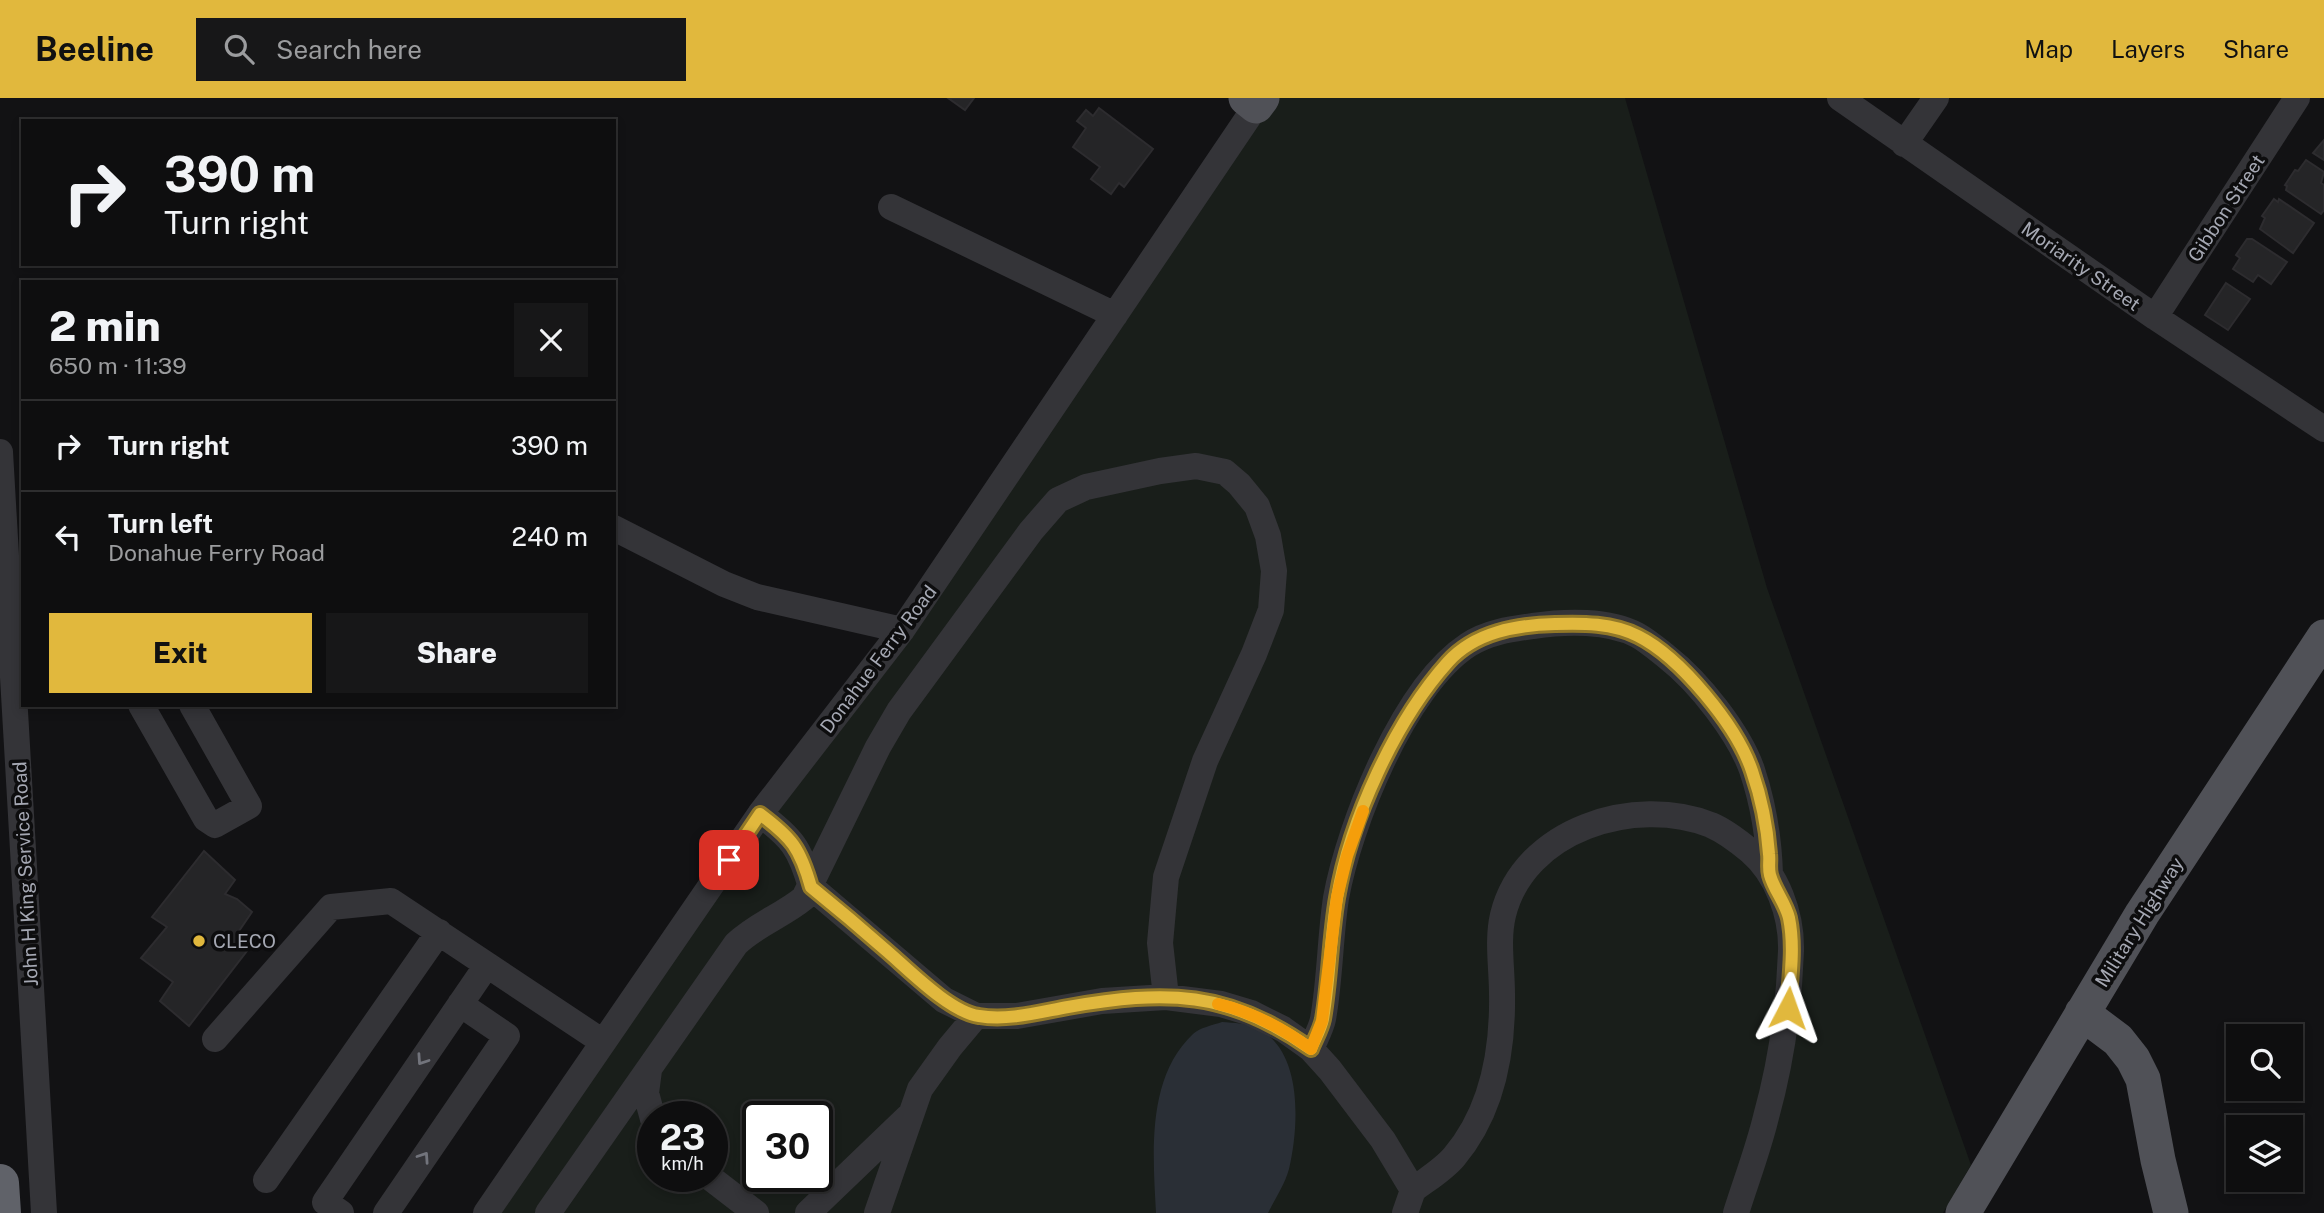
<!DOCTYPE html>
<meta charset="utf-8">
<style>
:root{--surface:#0e0e0f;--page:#171718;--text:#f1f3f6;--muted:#9b9c9e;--line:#2e2e2f;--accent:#e1b83d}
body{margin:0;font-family:"Public Sans",sans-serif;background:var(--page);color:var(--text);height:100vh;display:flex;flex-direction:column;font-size:26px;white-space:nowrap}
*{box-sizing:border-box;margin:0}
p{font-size:23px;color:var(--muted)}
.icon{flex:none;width:38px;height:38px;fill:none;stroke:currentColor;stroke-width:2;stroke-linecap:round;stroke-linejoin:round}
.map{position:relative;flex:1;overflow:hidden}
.details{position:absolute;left:21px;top:182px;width:595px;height:427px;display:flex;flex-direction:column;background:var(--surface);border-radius:0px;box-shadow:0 4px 10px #0003,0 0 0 2px var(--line)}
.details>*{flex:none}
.hud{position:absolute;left:21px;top:21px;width:595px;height:147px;border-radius:0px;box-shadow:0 4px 10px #0003,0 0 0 2px var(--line);background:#0e0e0f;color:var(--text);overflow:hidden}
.controls{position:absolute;left:2226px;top:926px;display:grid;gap:14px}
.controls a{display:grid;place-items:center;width:77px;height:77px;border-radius:0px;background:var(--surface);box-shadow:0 4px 10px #0003,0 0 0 2px var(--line);font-size:35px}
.speed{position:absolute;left:637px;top:1003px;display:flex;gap:14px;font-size:35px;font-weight:700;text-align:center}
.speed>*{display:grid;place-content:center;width:91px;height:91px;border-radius:50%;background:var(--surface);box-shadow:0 4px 10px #0003,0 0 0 2px var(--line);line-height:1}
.speed small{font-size:18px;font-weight:400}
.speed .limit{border:4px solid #111;border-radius:10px;background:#fff;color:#111}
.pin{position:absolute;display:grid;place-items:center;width:60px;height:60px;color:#fff;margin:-30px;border-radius:14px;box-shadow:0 4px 10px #0006}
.me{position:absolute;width:77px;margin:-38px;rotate:4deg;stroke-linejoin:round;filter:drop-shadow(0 0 5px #0008)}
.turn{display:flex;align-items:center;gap:24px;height:147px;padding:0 28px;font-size:32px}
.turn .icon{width:91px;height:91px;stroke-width:2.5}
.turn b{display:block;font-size:49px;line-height:60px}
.round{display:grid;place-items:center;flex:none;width:74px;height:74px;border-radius:0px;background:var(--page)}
.headline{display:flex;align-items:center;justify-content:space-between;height:119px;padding:0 28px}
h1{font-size:42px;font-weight:800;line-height:52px}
.action{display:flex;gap:14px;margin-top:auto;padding:14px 28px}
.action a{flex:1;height:80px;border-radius:0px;background:var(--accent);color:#111;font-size:28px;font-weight:800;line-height:80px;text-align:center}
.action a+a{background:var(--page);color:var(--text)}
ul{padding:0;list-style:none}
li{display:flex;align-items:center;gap:21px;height:91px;padding:0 28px;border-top:2px solid var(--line)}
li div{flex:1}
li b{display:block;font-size:26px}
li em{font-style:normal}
header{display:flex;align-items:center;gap:42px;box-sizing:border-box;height:98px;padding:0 35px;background:var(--accent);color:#111}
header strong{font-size:33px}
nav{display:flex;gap:38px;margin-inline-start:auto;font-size:24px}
.search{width:490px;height:63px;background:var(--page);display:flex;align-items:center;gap:18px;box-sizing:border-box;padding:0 24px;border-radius:0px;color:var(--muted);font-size:26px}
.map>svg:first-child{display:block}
.green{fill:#191e1a;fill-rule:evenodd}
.water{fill:#2a2f36}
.building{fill:#252527;stroke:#2d2c2f;stroke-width:2}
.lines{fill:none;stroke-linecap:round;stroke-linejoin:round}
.minor{stroke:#343438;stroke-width:26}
.major{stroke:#505157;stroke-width:35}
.highway{stroke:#606269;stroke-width:38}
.oneway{stroke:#72747c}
.route-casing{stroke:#927828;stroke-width:18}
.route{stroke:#e1b83d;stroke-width:12}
.slow{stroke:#f59e0b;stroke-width:12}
.poi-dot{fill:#e1b83d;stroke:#0d0d0e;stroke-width:2.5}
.labels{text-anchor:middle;stroke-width:7;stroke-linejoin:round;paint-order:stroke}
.street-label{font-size:19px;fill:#a5a8b3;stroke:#0d0d0e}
.poi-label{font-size:19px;fill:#a5a8b3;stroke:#0d0d0e;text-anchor:start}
</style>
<header>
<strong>Beeline</strong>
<div class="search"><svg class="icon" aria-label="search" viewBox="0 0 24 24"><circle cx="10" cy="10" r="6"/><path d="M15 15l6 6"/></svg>Search here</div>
<nav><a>Map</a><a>Layers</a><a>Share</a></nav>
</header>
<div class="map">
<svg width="2324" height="1115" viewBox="0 0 2324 1115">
<rect width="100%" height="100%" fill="#121214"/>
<path class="green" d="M1262 0H1625L1767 490 1971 1067 1943 1115H489ZM653 1018H712V1078H653ZM758 1018H817V1078H758Z"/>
<path class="water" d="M1222 924C1233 925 1249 925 1259 931 1303 955 1299 1028 1289 1071 1285 1086 1275 1101 1268 1115H1156C1153 1057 1146 980 1193 936 1199 930 1213 927 1222 924Z"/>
<path class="building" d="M948 0H974L965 12Z
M1099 10 1153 51 1124 89 1119 85 1111 96 1091 81 1100 69 1073 49 1086 30 1077 23 1086 12 1093 18Z
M2324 42V62L2313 55Z
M2306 62 2324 74 2321 85 2324 87V112L2321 116 2286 92 2287 88 2285 87 2295 72 2298 73Z
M2274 101 2278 104 2279 101 2314 125 2293 155 2260 131 2265 120 2262 118Z
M2247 141H2252L2287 164 2271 186 2258 177 2253 184 2233 171 2240 160 2236 157Z
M2226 185 2250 201 2228 232 2205 217Z
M204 753 235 782 225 796 237 801 252 814 237 836 250 849 189 928 160 903 173 884 141 860 167 829 152 819Z"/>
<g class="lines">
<path class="minor" d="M1840 0 2155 219 2324 331
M1904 46 1936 0
M891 109 1115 217
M2155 219 2297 0
M0 354 44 1115
M614 430 724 486 757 499 902 532
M141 607 206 721 215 727 249 708 192 607
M760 716C792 740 800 750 811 789L944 902 976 918H1017L1102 903 1166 899 1221 906 1251 915 1283 931 1311 951 1330 972 1383 1042 1413 1092 1405 1115
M215 941 331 809 391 803 603 944
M1311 951C1315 941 1321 931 1323 921 1330 882 1330 840 1336 800 1349 727 1404 589 1468 547 1488 534 1511 531 1533 528 1566 523 1608 522 1637 537 1648 543 1658 552 1667 559 1699 584 1739 635 1752 672 1763 705 1769 742 1770 776
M649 972 646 995 653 1021
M708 1078 756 1115
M266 1082 439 834
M1413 1092C1426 1082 1443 1072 1454 1059 1492 1014 1503 953 1502 896 1502 870 1497 842 1503 817 1524 731 1635 697 1711 727 1725 733 1738 743 1750 753 1777 776 1792 817 1791 853 1789 909 1781 965 1766 1019 1758 1052 1746 1083 1736 1115
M341 1115 325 1104 487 867
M386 1115 507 938 460 906
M486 1115 760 716 902 532 1256 8
M548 1115 736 846C757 826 782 818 804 800L878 649 899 613 1031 433 1058 402 1086 389 1160 373 1196 368 1225 374 1239 386 1257 408 1268 438 1274 473 1271 512 1254 556 1205 663 1166 779 1160 845 1166 899
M808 1115 908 1019
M877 1115 920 991 950 949 976 918"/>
<path class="major" d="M1246 0 1256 8 1262 0
M2082 915 2118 942 2133 961 2143 981 2158 1062 2171 1115
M1963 1115 2142 816 2324 539"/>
<path class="highway" d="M0 1085 2 1115"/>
</g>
<defs><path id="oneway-chevron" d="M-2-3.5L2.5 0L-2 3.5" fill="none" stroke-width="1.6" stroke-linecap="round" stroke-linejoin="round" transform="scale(1.75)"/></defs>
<g class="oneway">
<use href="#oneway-chevron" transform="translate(422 962) rotate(124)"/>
<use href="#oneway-chevron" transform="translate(424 1059) rotate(-56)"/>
</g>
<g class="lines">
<g class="route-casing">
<path id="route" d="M729 762 760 716C792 740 800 750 811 789 837 810 863 832 888 854 910 873 950 914 979 918 1008 923 1040 914 1068 909 1166 892 1228 892 1311 951 1315 941 1321 931 1323 921 1330 881 1330 840 1337 800 1350 722 1395 623 1448 564 1475 534 1517 527 1555 526 1582 525 1613 525 1638 538 1680 559 1737 628 1752 673 1761 699 1767 728 1769 756 1770 762 1768 770 1770 777 1774 792 1785 804 1789 820 1795 849 1790 881 1788 910"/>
</g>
<use href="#route" class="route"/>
<path class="slow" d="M1218 906C1253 914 1282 930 1311 951L1322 923 1337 799 1347 758 1363 713"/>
</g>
<circle class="poi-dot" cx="199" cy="843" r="7"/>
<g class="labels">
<g class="street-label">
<text transform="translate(2226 110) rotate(-57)" y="7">Gibbon Street</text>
<text transform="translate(2081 168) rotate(35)" y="7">Moriarity Street</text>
<text transform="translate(878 561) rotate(-53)" y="7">Donahue Ferry Road</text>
<text transform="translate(25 776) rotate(-93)" y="7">John H King Service Road</text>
<text transform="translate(2139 824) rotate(-58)" y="7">Military Highway</text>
</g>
<g class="poi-label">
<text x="213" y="850">CLECO</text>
</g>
</g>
</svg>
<div class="controls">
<a><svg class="icon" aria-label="search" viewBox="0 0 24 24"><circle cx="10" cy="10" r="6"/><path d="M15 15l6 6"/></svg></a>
<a><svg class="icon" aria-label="layers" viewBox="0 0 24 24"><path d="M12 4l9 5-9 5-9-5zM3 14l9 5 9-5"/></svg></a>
</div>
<div class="speed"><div>23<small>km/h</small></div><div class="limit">30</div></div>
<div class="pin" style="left:729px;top:762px;background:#d93025"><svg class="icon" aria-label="arrive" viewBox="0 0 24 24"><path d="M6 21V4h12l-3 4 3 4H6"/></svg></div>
<svg class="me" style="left:1788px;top:910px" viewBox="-20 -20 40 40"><path d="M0-17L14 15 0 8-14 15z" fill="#e1b83d" stroke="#fff" stroke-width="4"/></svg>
<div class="hud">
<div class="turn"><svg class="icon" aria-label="right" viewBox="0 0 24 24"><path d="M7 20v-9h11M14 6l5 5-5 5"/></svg><div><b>390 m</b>Turn right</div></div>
</div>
<section class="details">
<div class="headline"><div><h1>2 min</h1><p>650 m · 11:39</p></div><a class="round"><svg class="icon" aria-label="close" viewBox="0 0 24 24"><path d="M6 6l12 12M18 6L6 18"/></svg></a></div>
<ul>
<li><svg class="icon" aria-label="right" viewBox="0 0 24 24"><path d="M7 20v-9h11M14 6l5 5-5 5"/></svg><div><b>Turn right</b></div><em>390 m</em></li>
<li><svg class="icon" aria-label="left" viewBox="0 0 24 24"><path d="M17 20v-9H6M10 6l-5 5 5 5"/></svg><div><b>Turn left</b><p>Donahue Ferry Road</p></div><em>240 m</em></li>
</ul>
<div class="action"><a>Exit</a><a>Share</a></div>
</section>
</div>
